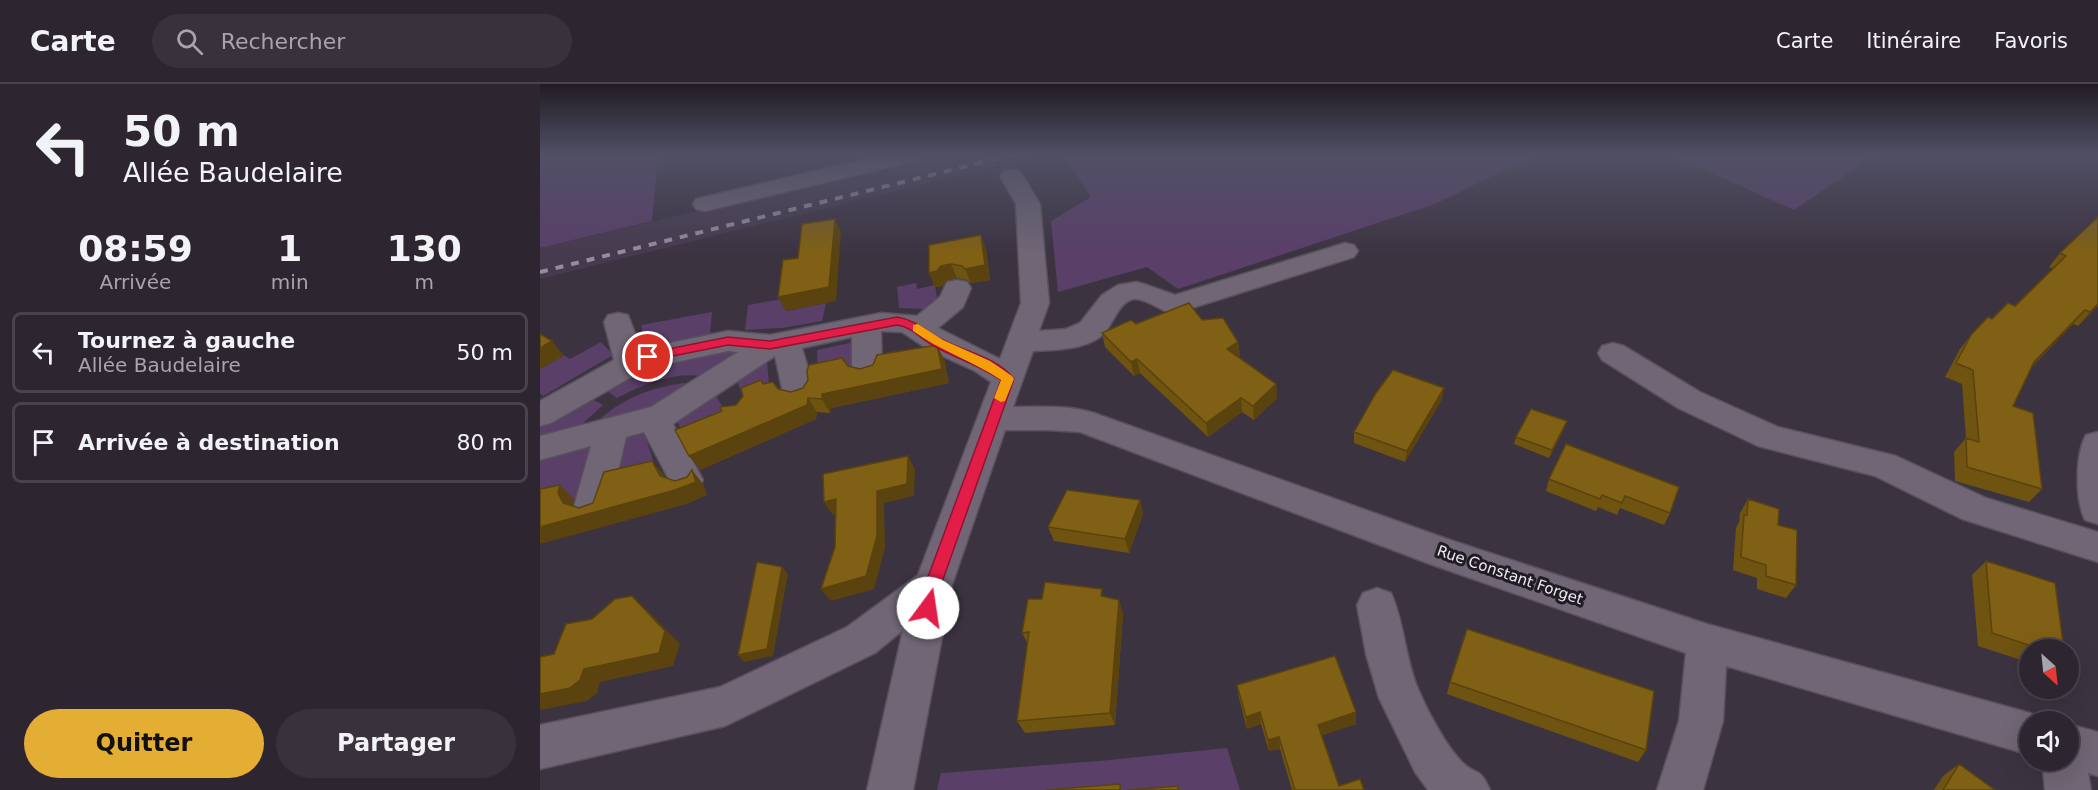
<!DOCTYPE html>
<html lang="fr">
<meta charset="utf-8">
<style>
:root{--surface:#2d2631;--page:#39323d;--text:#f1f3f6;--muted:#a7a5ab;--line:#48434d;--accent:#e4ae35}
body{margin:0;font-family:"DejaVu Sans",sans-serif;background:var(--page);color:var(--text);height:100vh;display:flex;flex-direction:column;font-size:22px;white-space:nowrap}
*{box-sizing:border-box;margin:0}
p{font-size:20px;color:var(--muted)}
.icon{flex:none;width:33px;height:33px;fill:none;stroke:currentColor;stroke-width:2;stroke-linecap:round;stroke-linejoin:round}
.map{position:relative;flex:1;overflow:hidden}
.drawer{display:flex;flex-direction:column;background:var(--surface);width:540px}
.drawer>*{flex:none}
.banner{background:#2d2631;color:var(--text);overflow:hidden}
.needle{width:39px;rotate:153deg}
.tools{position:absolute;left:1479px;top:555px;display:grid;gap:12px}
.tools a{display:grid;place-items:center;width:60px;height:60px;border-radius:50%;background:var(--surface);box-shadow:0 6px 24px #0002,0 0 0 2px var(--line);font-size:30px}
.pin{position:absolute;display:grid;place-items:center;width:51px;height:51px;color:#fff;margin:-26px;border:3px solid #fff;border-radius:50%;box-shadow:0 2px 6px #0007}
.me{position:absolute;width:66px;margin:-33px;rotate:14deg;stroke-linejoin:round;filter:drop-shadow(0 0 4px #0008)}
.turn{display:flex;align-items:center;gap:21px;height:126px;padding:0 24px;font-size:27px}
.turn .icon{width:78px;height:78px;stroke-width:2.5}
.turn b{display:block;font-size:42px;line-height:51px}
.eta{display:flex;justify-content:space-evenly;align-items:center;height:102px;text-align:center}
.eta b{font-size:36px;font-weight:600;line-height:42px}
.button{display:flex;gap:12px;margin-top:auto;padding:12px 24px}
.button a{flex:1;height:69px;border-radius:36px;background:var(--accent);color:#111;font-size:24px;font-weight:600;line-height:69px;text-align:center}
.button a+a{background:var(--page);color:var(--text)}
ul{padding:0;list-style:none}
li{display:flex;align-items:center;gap:18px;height:81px;margin:0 12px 9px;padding:0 12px;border:3px solid var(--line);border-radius:9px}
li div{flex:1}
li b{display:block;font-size:22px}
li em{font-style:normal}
header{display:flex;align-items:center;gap:36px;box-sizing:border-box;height:84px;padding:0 30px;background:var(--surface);border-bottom:2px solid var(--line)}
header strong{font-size:28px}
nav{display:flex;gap:33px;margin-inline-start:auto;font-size:21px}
.search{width:420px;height:54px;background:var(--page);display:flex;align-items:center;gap:15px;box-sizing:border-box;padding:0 21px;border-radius:33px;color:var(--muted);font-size:22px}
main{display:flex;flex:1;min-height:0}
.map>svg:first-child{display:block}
.built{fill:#463a4e}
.green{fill:#5a3f69}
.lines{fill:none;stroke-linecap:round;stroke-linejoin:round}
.minor-casing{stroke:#58505c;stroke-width:3}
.minor{fill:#706675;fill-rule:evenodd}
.rail{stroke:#958e99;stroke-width:4;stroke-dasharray:8 8;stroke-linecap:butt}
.wall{fill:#6e5311}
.shaded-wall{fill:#5a430e}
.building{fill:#806014;stroke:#5a430e;stroke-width:1.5}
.route{fill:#e11d48;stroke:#92132f;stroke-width:1.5}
.slow{fill:#f59e0b}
.labels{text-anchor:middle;stroke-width:6;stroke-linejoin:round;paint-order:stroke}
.street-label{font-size:15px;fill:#efe9f2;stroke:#201c23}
</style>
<header>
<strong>Carte</strong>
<div class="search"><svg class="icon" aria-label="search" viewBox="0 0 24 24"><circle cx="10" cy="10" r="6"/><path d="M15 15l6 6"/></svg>Rechercher</div>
<nav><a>Carte</a><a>Itinéraire</a><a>Favoris</a></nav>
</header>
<main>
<section class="drawer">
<div class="banner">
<div class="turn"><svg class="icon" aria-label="left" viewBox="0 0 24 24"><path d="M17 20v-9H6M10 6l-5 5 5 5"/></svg><div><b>50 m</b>Allée Baudelaire</div></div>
</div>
<div class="eta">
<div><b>08:59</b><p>Arrivée</p></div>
<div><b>1</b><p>min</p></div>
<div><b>130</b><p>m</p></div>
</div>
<ul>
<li><svg class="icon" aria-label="left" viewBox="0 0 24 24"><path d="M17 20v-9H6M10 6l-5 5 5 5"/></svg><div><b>Tournez à gauche</b><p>Allée Baudelaire</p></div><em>50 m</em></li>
<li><svg class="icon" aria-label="arrive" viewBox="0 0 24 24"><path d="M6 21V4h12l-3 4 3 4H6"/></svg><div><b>Arrivée à destination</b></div><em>80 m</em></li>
</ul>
<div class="button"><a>Quitter</a><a>Partager</a></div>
</section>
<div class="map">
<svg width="1558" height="706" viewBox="0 0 1558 706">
<rect width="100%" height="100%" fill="#3c3341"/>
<path class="built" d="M395 71H500L0 195V164Z"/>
<path class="green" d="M0 71H118L112 137 0 164Z
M524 71H995L895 120 638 205 607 183 518 208 511 137 551 113Z
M1132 71H1335L1254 126Z
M376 199 377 205 395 201 397 214 386 225 359 224 357 203Z
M248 214 247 227 286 219 282 237 242 244 205 246 208 221Z
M172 228 170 250 107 264 101 241Z
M61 258 73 271 3 312 0 309V282L22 270 30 275Z
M314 258 320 286 278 295 277 266Z
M187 264 200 268 171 294C138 285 106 299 77 314L60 302 95 281Z
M227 278 230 310 205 321 197 296Z
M144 299 158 302 112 329 51 346C71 318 111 303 144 299Z
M175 310 186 329 146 361 136 332Z
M44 311 63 321 30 351 0 358V337Z
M104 348 118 392 68 404 81 354Z
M57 362 48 411 0 423V375Z
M687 664 700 706H397L401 689 559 677Z"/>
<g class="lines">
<g class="minor-casing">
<path id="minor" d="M344 71H383L380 76 165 127 156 125 153 120 156 115Z
M472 85 480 87 500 120 509 219 499 247 526 245 540 239 562 211 578 201 596 198 604 200 635 211 805 159 814 161 818 167 814 173 633 230C621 227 606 214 594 215 577 218 573 244 560 253 542 266 514 266 493 267L473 323C500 323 528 321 554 329L910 456 1167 540 1490 629 1507 638H1490V671L1186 582 1183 637 1163 706H1117L1139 637 1146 569 890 480 540 348 507 346H465L412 501 373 706H327L363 546 335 569 185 642 0 685V641L180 603 307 543 378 491 451 298 435 287 389 266 362 248 341 247 342 287 338 294 327 297 316 294 312 287V253L262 264 275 309 270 317 259 320 248 317 243 309 235 272 133 340 163 396 158 405 146 409 134 405 104 348 86 353 70 422 65 432 52 436 39 432 34 422 51 362 0 376V352L111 323 198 268 188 267 107 284 11 339 0 342V317L74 276 64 238 68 231 78 229 88 231 101 265 188 247 230 251 341 229 377 232 400 213 407 198 417 196 427 198 431 204 423 223 398 244 460 275 481 219 476 120 460 92 464 87Z
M1073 259 1084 262 1160 308 1238 343 1356 372 1446 414 1558 448V478L1422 435 1335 392 1218 362 1138 324 1062 276 1058 269 1062 262Z
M1558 348V440L1545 436C1535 416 1535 371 1546 351Z
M837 504 851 509C865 540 865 576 879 607 888 628 906 662 922 678 937 693 939 681 950 706H888L875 688 839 614 826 570 817 521 823 509Z
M1528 640 1558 648V692L1548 689 1551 706H1505L1502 676H1528Z"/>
</g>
<use href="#minor" class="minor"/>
<path class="rail" d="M0 188 472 71"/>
</g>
<path class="wall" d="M1558 132V222L1538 242 1533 240 1492 283 1473 322 1502 405 1489 418 1415 397 1414 368 1426 354 1422 300 1405 293 1420 265 1431 251 1452 235 1475 222 1513 185 1509 183 1520 169Z
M446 165 450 196 431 199 427 196 417 194 407 196 403 202 395 203 389 189Z
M662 236 698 258 700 272 698 273 736 300 737 314 714 336 702 328 668 353 600 289 594 292 565 263 562 249 596 240Z
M404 275 409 299 291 324 290 329 277 328 276 335 160 386 196 321 221 296 223 300 251 308 263 304 308 282 320 285Z
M902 315 865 378 814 359V348Z
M1024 345 1009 374 974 360 976 353Z
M1026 360 1130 429 1124 441 1080 424 1077 431 1058 423 1056 427 1006 407 1009 395Z
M1208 415 1238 441 1256 501 1246 514 1217 505V494L1193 486 1196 444 1199 438 1200 429Z
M600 416 603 430 589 469 514 457 508 443Z
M1446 477 1524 566H1490V579L1438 562 1432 491Z
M564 513 583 529 575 641 485 649 477 637 488 560 482 549 502 515Z
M910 598 1106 666 1098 678 907 610Z
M697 601 816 640 782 651 799 702 824 706H752L740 665 729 667 721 640 707 645 699 614Z
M1419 680 1455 706H1394L1403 692Z"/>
<path class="shaded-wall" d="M295 135 301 148 296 217 246 227 238 213Z
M441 151 446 165 450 196 431 199 425 185Z
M411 180 417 194 407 196 403 202 395 203 389 189 401 182Z
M1558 220V222L1538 242 1550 228Z
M1545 226 1533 240 1483 292 1494 278Z
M12 257 24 272 0 285V264Z
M698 258 700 272 689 279 687 265Z
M397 261 404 275 409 299 291 324 290 329 282 315V310Z
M597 275 600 289 594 292 591 278Z
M736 300 737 314 714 336 713 322Z
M904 304 902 315 865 378 867 367Z
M268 314 277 328 276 335 160 386 149 372Z
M701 314 702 328 668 353 666 339Z
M1027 337 1024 345 1009 374 1012 366Z
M368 372 375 385 374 412 344 419 345 464 334 505 291 517 281 505 337 407Z
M112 377 124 391 132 406 120 392Z
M152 386 163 400 167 411 147 420 0 460V443L23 419 18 409 20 401 34 415 32 423 37 433 156 398Z
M296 415 305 428 293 431 284 418Z
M600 416 603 430 589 469 585 455Z
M242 483 248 490 233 572 204 578 198 571Z
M92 512 106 525 140 560 133 582 60 598 57 609 47 617 0 626V610Z
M579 516 583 529 575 641 570 629Z
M720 628 721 640 707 645 706 633Z
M816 628V640L778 653V641Z
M739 653 740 665 729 667 728 656Z"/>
<path class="building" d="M1558 133V220L1550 228 1545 226 1494 278 1473 322 1493 329 1502 405 1427 383 1426 354 1439 358 1433 286 1416 279 1431 251 1448 233 1452 235 1468 219 1475 222 1526 172 1520 169Z
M295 135 289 203 238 213 243 176 258 174 262 140Z
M441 151 445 181 425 185 422 182 411 180 401 182 397 187 389 189V161Z
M649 219 662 236 683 234 698 258 687 265 736 300 713 322 701 314 666 339 597 275 591 278 562 249 591 236 596 240Z
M0 250 12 257 0 264Z
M397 261 402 285 282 310V315L268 314 267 321 149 372 135 346 182 327 180 323 196 321 203 312 201 304 221 296 223 300 233 298 238 305 251 308 263 304 268 296 267 287 269 281 302 274 308 282 320 285 333 281 337 271Z
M853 286 904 304 867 367 814 348 836 309Z
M991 325 1027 337 1012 366 976 353Z
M1026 360 1139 403 1130 429 1085 412 1082 419 1062 411 1060 415 1009 395Z
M368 372 367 400 337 407V452L326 492 281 505 295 463 296 415 284 418 283 390Z
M112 377 120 392 135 397 147 393 152 386 156 398 135 406 0 443V405L20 401 18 409 23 419 39 424 53 419 64 388Z
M527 406 600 416 585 455 508 443Z
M1208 415 1239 425 1238 441 1257 446 1256 501 1226 492V481L1201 473 1204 431H1207Z
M1446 477 1515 499 1524 566H1504L1452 549Z
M217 478 242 483 227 565 198 571Z
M505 498 562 505 561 512 579 516 570 629 477 637 489 548 482 549 488 515H502Z
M92 512 125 547 119 569 44 585 40 596 30 604 0 610V573L14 570 26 540 52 535 75 515Z
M927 545 1114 607 1106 666 910 598Z
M795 572 816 628 778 641 799 702 820 695 824 706H755L739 653 728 656 720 628 706 633 697 601Z
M1419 680 1455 706H1403Z
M580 700V706H505Z
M638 702V706H587Z"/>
<linearGradient id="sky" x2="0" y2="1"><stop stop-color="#211c24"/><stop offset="0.42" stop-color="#505065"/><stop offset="1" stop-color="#505065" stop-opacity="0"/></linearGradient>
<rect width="1558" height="169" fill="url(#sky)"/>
<path class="route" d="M357 233C376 236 387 248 403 256 426 268 458 274 474 295L401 501 394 529 388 531 383 529 380 524 385 501 461 296C437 280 417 275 394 262 381 255 372 243 357 241L230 265 188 261 108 277 102 273 108 269 188 253 230 257Z"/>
<path class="slow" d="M378 240 403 256 450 277 472 292 474 295 465 317 461 318 454 314 461 296C433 277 401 267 373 247V241Z"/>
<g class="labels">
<g class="street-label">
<text transform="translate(970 491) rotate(19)" y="5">Rue Constant Forget</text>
</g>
</g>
</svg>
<div class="tools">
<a><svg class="needle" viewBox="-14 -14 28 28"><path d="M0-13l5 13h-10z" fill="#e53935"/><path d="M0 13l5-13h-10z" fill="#a7a5ab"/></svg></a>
<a><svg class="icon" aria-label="sound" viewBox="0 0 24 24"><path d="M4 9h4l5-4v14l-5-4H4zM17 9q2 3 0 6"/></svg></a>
</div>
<div class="pin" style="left:108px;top:273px;background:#d93025"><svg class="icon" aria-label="arrive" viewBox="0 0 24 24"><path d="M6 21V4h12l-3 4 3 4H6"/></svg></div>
<svg class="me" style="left:388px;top:524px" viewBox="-20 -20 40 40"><circle r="19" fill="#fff"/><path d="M0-13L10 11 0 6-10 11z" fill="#e11d48"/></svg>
</div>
</main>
